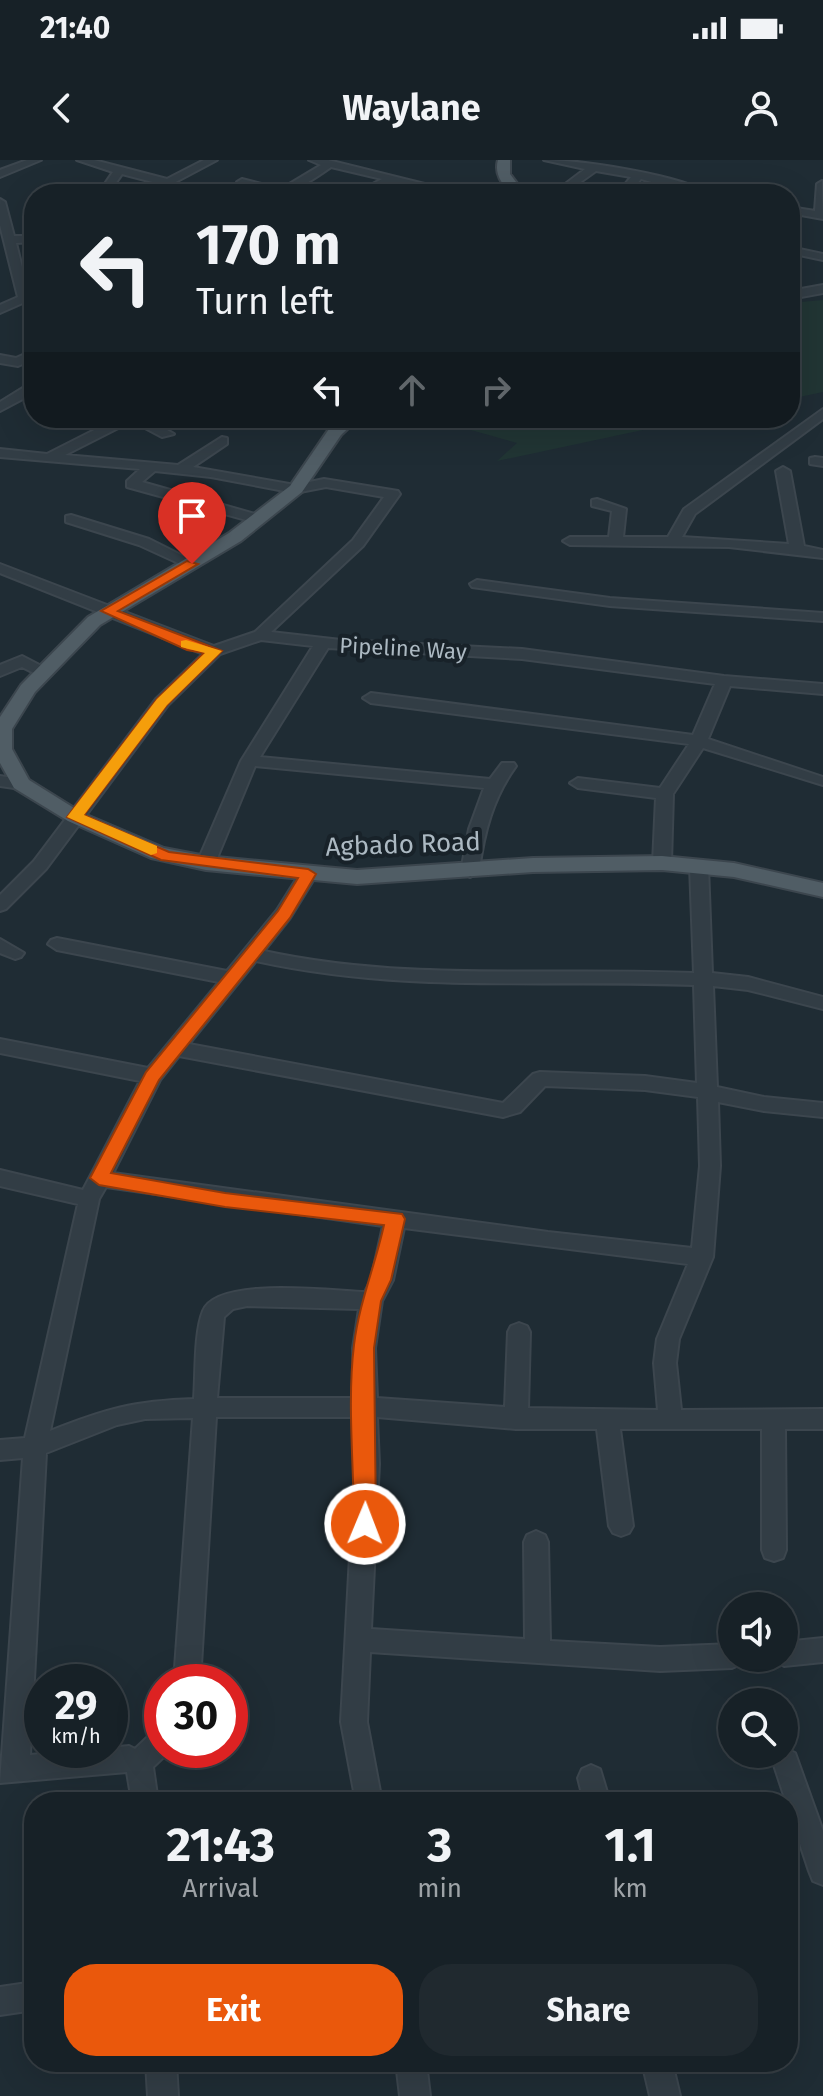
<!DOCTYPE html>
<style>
:root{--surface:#172127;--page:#20292f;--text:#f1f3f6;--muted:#9ea3a7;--line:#363e44;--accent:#ea580c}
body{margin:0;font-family:"Fira Sans",sans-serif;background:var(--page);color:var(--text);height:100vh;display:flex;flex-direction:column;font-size:30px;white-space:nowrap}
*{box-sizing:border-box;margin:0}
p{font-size:26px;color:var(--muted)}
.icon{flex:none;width:44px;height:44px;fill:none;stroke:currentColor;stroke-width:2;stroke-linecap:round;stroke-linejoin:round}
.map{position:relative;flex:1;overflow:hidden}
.side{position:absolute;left:24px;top:1632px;width:774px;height:280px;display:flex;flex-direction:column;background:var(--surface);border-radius:32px;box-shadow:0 8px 32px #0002,0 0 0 2px var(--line)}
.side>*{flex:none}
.banner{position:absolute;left:24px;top:24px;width:776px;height:244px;border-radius:32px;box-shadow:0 8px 32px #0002,0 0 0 2px var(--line);background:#172127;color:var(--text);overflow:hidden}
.controls{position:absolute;left:718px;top:1432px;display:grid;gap:16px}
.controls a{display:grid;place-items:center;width:80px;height:80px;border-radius:50%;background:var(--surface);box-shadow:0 8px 32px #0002,0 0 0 2px var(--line);font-size:40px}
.speed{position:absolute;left:24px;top:1504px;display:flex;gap:16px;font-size:40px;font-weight:700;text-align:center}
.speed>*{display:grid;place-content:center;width:104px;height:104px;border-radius:50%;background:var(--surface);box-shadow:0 8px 32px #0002,0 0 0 2px var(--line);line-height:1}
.speed small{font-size:20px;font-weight:400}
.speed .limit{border:12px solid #d22;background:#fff;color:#111}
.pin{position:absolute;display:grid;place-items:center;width:68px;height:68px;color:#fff;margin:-82px -34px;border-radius:50% 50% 50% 0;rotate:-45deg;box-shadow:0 0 8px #0007}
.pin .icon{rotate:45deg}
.me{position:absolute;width:88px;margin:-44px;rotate:1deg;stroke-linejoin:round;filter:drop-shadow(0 0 6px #0008)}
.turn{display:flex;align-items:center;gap:28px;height:168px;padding:0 40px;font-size:36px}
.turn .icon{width:104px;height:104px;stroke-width:2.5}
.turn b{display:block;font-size:56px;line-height:68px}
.lanes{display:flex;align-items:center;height:76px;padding:0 40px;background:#0003;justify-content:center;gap:40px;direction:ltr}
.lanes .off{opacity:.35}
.eta{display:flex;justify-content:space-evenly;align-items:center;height:136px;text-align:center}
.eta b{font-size:48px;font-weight:700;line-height:56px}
.action{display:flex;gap:16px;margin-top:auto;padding:16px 40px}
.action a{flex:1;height:92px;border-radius:32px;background:var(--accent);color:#fff;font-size:32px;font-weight:700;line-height:92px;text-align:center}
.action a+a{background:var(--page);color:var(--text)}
.status{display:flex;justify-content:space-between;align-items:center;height:56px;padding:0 40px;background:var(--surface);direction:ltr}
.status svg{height:22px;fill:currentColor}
header{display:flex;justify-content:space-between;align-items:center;height:104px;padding:0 40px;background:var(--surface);font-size:36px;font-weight:700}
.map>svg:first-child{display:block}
.green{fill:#213534}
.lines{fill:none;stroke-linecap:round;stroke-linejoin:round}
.minor-casing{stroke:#3c464e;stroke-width:4}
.major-casing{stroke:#3c464e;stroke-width:4}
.minor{fill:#323d45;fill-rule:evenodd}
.major{fill:#505d65;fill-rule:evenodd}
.route{fill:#ea580c;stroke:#983908;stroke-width:2}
.slow{fill:#f59e0b}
.labels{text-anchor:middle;stroke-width:8;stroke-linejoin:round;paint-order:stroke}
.far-street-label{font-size:22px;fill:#acb9c2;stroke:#182229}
.street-label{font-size:26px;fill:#acb9c2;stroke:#182229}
</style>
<div class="status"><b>21:40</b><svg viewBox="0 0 49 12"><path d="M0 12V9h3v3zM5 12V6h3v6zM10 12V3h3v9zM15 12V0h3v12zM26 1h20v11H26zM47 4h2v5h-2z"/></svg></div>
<header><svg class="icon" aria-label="back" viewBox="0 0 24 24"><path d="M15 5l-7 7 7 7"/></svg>Waylane<svg class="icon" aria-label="person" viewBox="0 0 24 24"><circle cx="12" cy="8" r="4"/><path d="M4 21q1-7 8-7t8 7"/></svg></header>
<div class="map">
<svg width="823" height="1936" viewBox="0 0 823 1936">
<rect width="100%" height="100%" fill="#1f2c34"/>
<path class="green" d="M823 140V232L790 239V143Z
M552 258H699L497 301 517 283 446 263 546 264Z"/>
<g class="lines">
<g class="minor-casing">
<path id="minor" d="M27 0H41L0 17V10Z
M77 0H94L167 19 204 0H217L168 26 122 14 108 34H98L113 12Z
M309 0H328L465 34C441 34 419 23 396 22 382 22 369 34 354 34L382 19 331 7C298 30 275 45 237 22L242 19 281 29 321 5Z
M544 0C581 0 681 15 710 34H693L641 19 628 34H617L631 17 596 11 564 34H552L585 9Z
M822 21 823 59 790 53V47L815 51 817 24Z
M0 39 5 42 14 76H34V82L16 83 28 132 34 130V138L0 153V145L18 137 0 65Z
M790 87 823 94V100L790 93Z
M823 125V133L790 139V131Z
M34 190V199L18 206 0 203V195L16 198Z
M26 226H34V233L0 251V242Z
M823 249V259L695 354 682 377 789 384 776 311 783 307 790 311 804 386 823 390V398L729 387 570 385 563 381 570 377H609L612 351 592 346V340L597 339 626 349 623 377H668L684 349Z
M118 258H146L174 274 162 277 132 261 65 295 178 305 222 277 227 278V284L193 307 295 325 324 319 398 331 400 334 363 386 271 472 341 480 522 489 724 516 823 524V534L730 526 708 579 823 617V625L703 588 673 634 671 703 668 707H656L653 703 656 638 578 628 570 623 578 618 660 628 689 584 371 543 363 538 371 533 693 575 715 524 522 499 328 488 260 597 490 619 502 603H514L516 606C493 638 484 672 479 711L470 717 461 711 469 669 484 628 255 606 215 703 206 709 197 703 241 601 313 486 261 480 220 494 168 545 46 709 6 749 0 751V735L34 701 156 539 203 494 0 413V404L214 486 255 472 353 380 384 337 326 327 295 333 211 317 155 311 142 322 262 356 264 359 257 363 127 327V321L140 309 0 297V289L47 294Z
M815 297 823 298V306L810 304V298Z
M71 355 149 379 199 404 187 407 139 385 66 362V356Z
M477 420 610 438 823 453V461L610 446 472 427 470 424Z
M22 496 49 510 52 513 44 518 22 507 0 516V505Z
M0 616 27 620 29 624 21 629 0 626Z
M699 700 708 706 712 813 748 817 823 837V849L748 830 713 826 717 927 764 937 823 943V957L764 951 718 942 720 1006 713 1097 679 1179 676 1203 681 1250 823 1249V1269H785L786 1390 783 1398 774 1401 765 1398 762 1390V1269H620L633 1366 629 1373 621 1376 613 1373 609 1366 597 1269H516L377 1257 379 1304 371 1469 525 1479 524 1382 527 1375 536 1371 545 1375 548 1382 550 1481 660 1487 732 1484V1498H744L741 1504 732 1508 660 1511 370 1492 367 1562 382 1642H356L341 1562 355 1304 354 1257H216L200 1522H174L193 1258 145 1259 117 1265 46 1293 30 1595 129 1586 135 1589 153 1572 162 1569V1590H171L153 1607 158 1642H132L127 1612 0 1623 23 1298 0 1300V1280L25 1278 78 1044 0 1026V1010L83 1030 140 921 0 893V879L148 908 219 822 57 790 48 784 51 780 57 778 227 811 277 750 302 710 308 708 317 714 290 758 264 791C406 822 549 807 694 813L690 706ZM256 801C407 834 542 819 694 825L697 923 645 916 540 912 533 914 503 943 189 884ZM179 896 503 957 520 952 545 926 645 930 698 937 700 1006 692 1088 548 1072 113 1013 160 920ZM106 1027 383 1066 371 1120 365 1132C332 1131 217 1116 203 1151 194 1173 196 1215 194 1239 133 1241 106 1249 50 1271L99 1039ZM404 1068 688 1104 657 1179 654 1203 658 1250 528 1248 530 1172 527 1166 519 1163 511 1166 508 1172 505 1247 377 1238 375 1188 382 1141 393 1120ZM247 1146 359 1149 353 1188 354 1238H217L224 1157 233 1149Z
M0 779 24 793 21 797 15 799 0 793Z
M823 1478V1502L784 1506 773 1498H784V1482Z
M786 1589 795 1593 823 1671V1725L813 1721 809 1711 773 1602 776 1594H784Z
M591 1605 600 1609 610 1642H584L578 1618 582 1609Z
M34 1822V1850L0 1855V1827Z
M146 1902H176L178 1936H148Z
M396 1902H426L430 1936H400Z
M642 1902H672L680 1936H650Z"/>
</g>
<g class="major-casing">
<path id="major" d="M498 0H510V14L525 34H511C502 24 494 14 498 0Z
M342 258H359L341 275 302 332 241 381 100 465 35 532 12 569V589L29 620 82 653 164 688 206 696 357 710 533 698 662 696 734 703 823 723V737L734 717 662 710 533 712 357 724 206 710 151 698 68 661 14 628 0 603V557L21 525 88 457 229 373 290 326 329 269Z"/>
</g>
<use href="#minor" class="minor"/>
<use href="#major" class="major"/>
</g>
<path class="route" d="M187 401 198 404 118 451 222 491 167 545 84 655 169 692 308 709 316 714 290 758 159 920 111 1013 225 1033 402 1054 405 1059 391 1120 381 1141 374 1188 376 1364 373 1371H358L354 1364C354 1307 347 1241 354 1185 359 1143 375 1106 384 1065L225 1047 99 1025 90 1018 146 912 278 751 298 718 161 700 67 657 157 539 204 493 187 490 101 451Z"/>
<path class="slow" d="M186 480 222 491 167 545 84 655 157 686V693L151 695 67 657 157 539 205 493 181 487V481Z"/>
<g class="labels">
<g class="far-street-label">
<text transform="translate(403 488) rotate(3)" y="8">Pipeline Way</text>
</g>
<g class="street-label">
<text transform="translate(403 684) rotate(-2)" y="9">Agbado Road</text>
</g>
</g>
</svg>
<div class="controls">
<a><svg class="icon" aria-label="sound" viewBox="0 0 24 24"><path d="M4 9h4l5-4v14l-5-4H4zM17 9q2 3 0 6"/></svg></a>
<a><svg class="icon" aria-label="search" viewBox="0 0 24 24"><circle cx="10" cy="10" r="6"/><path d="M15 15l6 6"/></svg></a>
</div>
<div class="speed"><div>29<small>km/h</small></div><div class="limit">30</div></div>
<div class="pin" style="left:192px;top:404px;background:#d93025"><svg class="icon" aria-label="arrive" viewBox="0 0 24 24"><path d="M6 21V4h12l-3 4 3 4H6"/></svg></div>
<svg class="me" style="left:365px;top:1364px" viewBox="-20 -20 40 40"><circle r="17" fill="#ea580c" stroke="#fff" stroke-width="3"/><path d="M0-11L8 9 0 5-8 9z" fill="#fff"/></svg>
<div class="banner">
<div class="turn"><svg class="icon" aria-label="left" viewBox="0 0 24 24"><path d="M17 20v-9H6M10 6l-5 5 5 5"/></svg><div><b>170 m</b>Turn left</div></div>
<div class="lanes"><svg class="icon" aria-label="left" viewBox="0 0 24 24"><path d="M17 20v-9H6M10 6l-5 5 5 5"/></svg><svg class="icon off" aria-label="ahead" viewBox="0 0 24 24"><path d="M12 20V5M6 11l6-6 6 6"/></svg><svg class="icon off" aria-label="right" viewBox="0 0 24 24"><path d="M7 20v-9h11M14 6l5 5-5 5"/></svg></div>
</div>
<section class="side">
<div class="eta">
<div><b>21:43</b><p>Arrival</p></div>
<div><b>3</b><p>min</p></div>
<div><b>1.1</b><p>km</p></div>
</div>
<div class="action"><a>Exit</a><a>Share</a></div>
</section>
</div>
